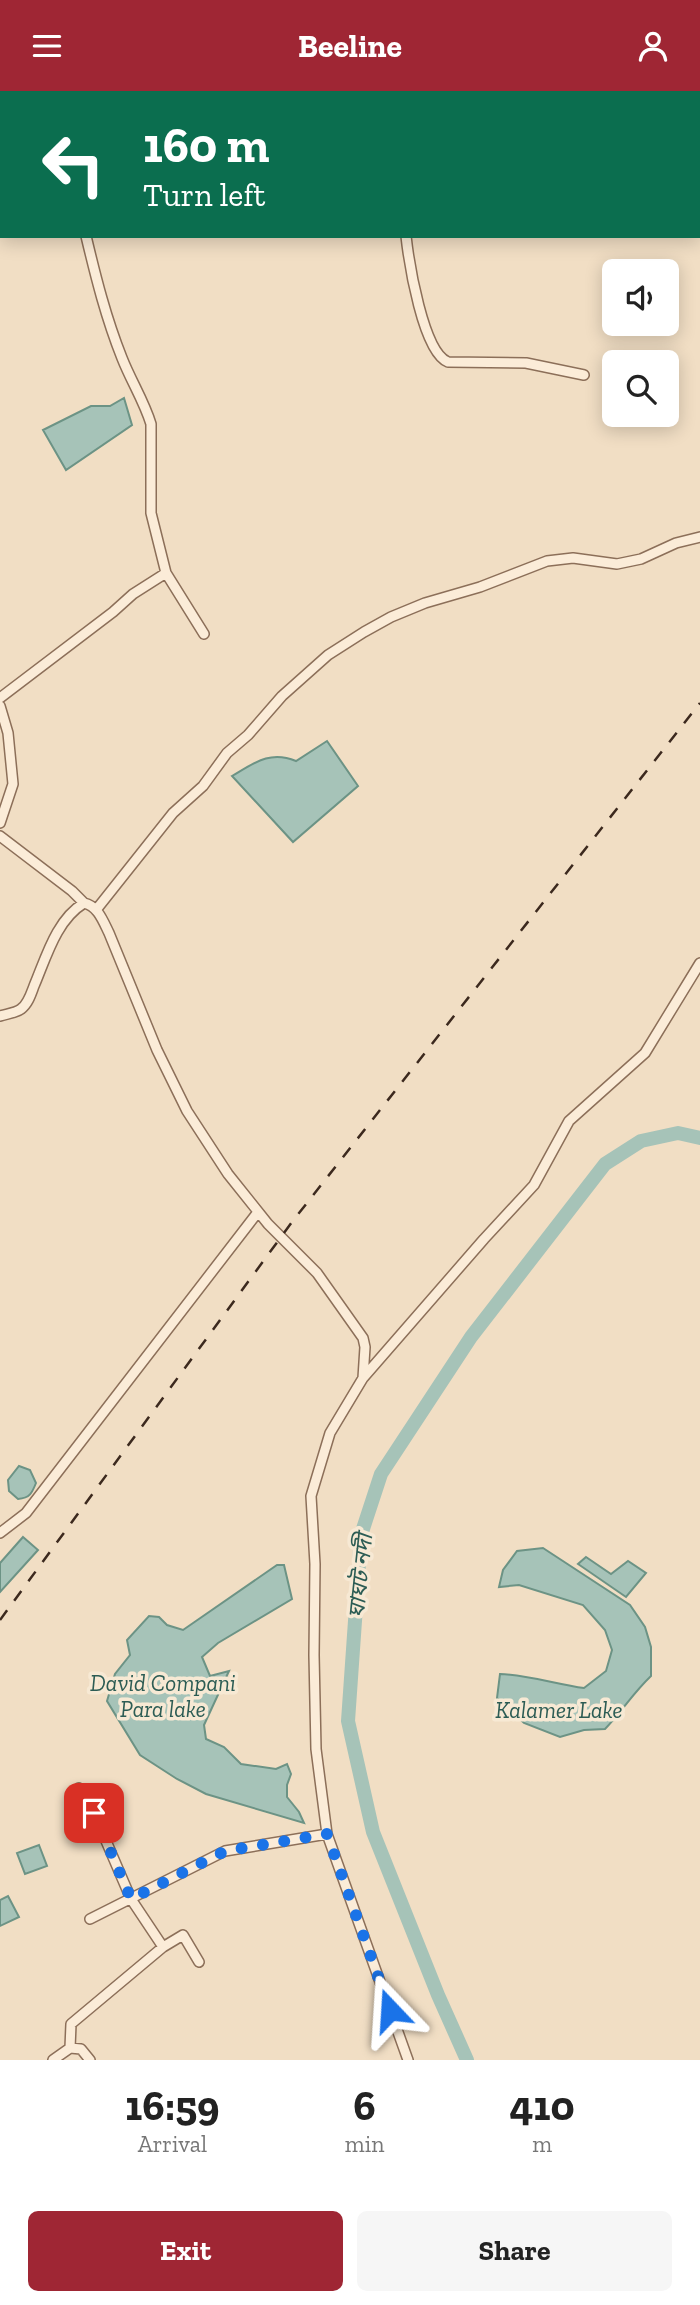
<!DOCTYPE html>
<meta charset="utf-8">
<style>
:root{--surface:#fff;--page:#f6f6f6;--text:#222;--muted:#767676;--accent:#9f2634}
body{margin:0;font-family:"Zilla Slab","Noto Sans Bengali",serif;background:var(--page);color:var(--text);height:100vh;display:flex;flex-direction:column;font-size:26px;white-space:nowrap}
*{box-sizing:border-box;margin:0}
p{font-size:23px;color:var(--muted)}
.icon{flex:none;width:38px;height:38px;fill:none;stroke:currentColor;stroke-width:2;stroke-linecap:round;stroke-linejoin:round}
.map{position:relative;height:1969px;overflow:hidden}
.details{display:flex;flex-direction:column;background:var(--surface);flex:1}
.details>*{flex:none}
.banner{position:absolute;left:0px;top:0px;width:700px;height:147px;box-shadow:0 4px 18px #0003;background:#0b6e4f;color:#fff;overflow:hidden}
.tools{position:absolute;left:602px;top:168px;display:grid;gap:14px}
.tools a{display:grid;place-items:center;width:77px;height:77px;border-radius:10px;background:var(--surface);box-shadow:0 4px 18px #0003;font-size:35px}
.pin{position:absolute;display:grid;place-items:center;width:60px;height:60px;color:#fff;margin:-30px;border-radius:14px;box-shadow:0 4px 10px #0006}
.me{position:absolute;width:77px;margin:-38px;rotate:340deg;stroke-linejoin:round;filter:drop-shadow(0 0 5px #0008)}
.turn{display:flex;align-items:center;gap:24px;height:147px;padding:0 28px;font-size:32px}
.turn .icon{width:91px;height:91px;stroke-width:2.5}
.turn b{display:block;font-size:49px;line-height:60px}
.eta{display:flex;justify-content:space-evenly;align-items:center;height:119px;text-align:center}
.eta b{font-size:42px;font-weight:700;line-height:49px}
.cta{display:flex;gap:14px;margin-top:auto;padding:14px 28px}
.cta a{flex:1;height:80px;border-radius:10px;background:var(--accent);color:#fff;font-size:28px;font-weight:700;line-height:80px;text-align:center}
.cta a+a{background:var(--page);color:var(--text)}
header{display:flex;justify-content:space-between;align-items:center;height:91px;padding:0 28px;background:var(--accent);color:#fff;font-size:32px;font-weight:700}
.map>svg:first-child{display:block}
.water{fill:#a6c3b8;stroke:#6c9385;stroke-width:2}
.lines{fill:none;stroke-linecap:round;stroke-linejoin:round}
.river{stroke:#a6c3b8;stroke-width:14}
.minor-casing{stroke:#8c6f59;stroke-width:12}
.minor{stroke:#fbecd8;stroke-width:9}
.rail{stroke:#3c291e;stroke-width:2.5;stroke-dasharray:12 12;stroke-linecap:butt}
.route{stroke:#1a73e8;stroke-width:12;stroke-dasharray:0 21.6}
.labels{text-anchor:middle;stroke-width:7;stroke-linejoin:round;paint-order:stroke}
.water-label{font-size:23px;font-style:italic;fill:#2c5c54;stroke:#f7e9d4}
</style>
<header><svg class="icon" aria-label="menu" viewBox="0 0 24 24"><path d="M4 6h16M4 12h16M4 18h16"/></svg>Beeline<svg class="icon" aria-label="person" viewBox="0 0 24 24"><circle cx="12" cy="8" r="4"/><path d="M4 21q1-7 8-7t8 7"/></svg></header>
<div class="map">
<svg width="700" height="1969" viewBox="0 0 700 1969">
<rect width="100%" height="100%" fill="#f1dec4"/>
<path class="water" d="M124 307 132 334 66 379 43 339 91 315H110Z
M327 650 358 695 293 751 232 685C254 672 270 659 296 670Z
M19 1375 30 1379 36 1392C32 1402 30 1407 18 1408L9 1400 8 1389Z
M23 1446 38 1459 0 1501V1472Z
M543 1457 630 1514 645 1536 651 1556V1585C634 1601 622 1620 605 1638L584 1639 560 1646 524 1632 497 1607 500 1583C528 1584 556 1593 584 1597L606 1580 612 1559 605 1539 583 1514 519 1494 499 1496 503 1479 517 1460Z
M586 1466 611 1483 628 1470 646 1482 626 1506 578 1473Z
M277 1474H284L292 1508 218 1552 202 1566 210 1585 229 1580 204 1634 206 1648 224 1656 241 1673 276 1678 287 1673 291 1683 287 1694V1706L299 1721 304 1732 206 1703 177 1688 140 1664 107 1610 115 1583 130 1564 127 1549 149 1525 159 1526 167 1534 183 1539Z
M39 1754 47 1775 25 1783 17 1762Z
M8 1805 19 1826 0 1835V1809Z"/>
<g class="lines">
<path class="river" d="M467 1969 438 1904 373 1741 348 1630 361 1444 381 1383 471 1246 605 1073 641 1050 678 1042 700 1047"/>
<g class="minor-casing">
<path id="minor" d="M44 0 45 2
M191 0 193 2
M367 0 369 2
M661 2 663 0
M86 145C96 187 106 227 122 267 131 290 144 310 151 333V422L166 482 204 543
M406 145C409 172 423 261 448 271L526 272 584 284
M0 607 113 521 133 503 166 482
M0 615 8 642 13 693 0 732
M0 745 72 800 84 812
M96 819 173 722 203 695 227 662 248 644 282 605 328 564 364 541 391 526 425 512 480 496 547 470 573 467 617 473 641 468 676 452 700 446
M0 925C6 923 16 922 21 918 28 913 31 903 34 895 46 867 56 829 84 812 98 815 103 830 109 842L157 959 187 1020 228 1083 268 1133 317 1182 363 1247 365 1256 363 1287
M0 1442 26 1422 258 1121
M79 1697 94 1722 131 1808 163 1856
M90 1828 225 1760 327 1743
M70 1957 81 1958 90 1969
M53 1969 70 1957 71 1933 163 1856 183 1844 199 1871
M408 1969 327 1743 316 1658 314 1564 315 1473 311 1405 330 1342 363 1287 484 1148 534 1094 569 1030 645 962 700 872"/>
</g>
<use href="#minor" class="minor"/>
<path class="rail" d="M0 1529 292 1131 700 612"/>
</g>
<g class="lines">
<path class="route" d="M94 1722 131 1808 225 1760 327 1743 390 1919"/>
</g>
<g class="labels">
<g class="water-label">
<text transform="translate(360 1485) rotate(-84)" y="8">ঘাঘট নদী</text>
<text x="163" y="1600">David Compani<tspan x="163" dy="26">Para lake</tspan></text>
<text x="559" y="1627">Kalamer Lake</text>
</g>
</g>
</svg>
<div class="tools">
<a><svg class="icon" aria-label="sound" viewBox="0 0 24 24"><path d="M4 9h4l5-4v14l-5-4H4zM17 9q2 3 0 6"/></svg></a>
<a><svg class="icon" aria-label="search" viewBox="0 0 24 24"><circle cx="10" cy="10" r="6"/><path d="M15 15l6 6"/></svg></a>
</div>
<div class="pin" style="left:94px;top:1722px;background:#d93025"><svg class="icon" aria-label="arrive" viewBox="0 0 24 24"><path d="M6 21V4h12l-3 4 3 4H6"/></svg></div>
<svg class="me" style="left:390px;top:1919px" viewBox="-20 -20 40 40"><path d="M0-17L14 15 0 8-14 15z" fill="#1a73e8" stroke="#fff" stroke-width="4"/></svg>
<div class="banner">
<div class="turn"><svg class="icon" aria-label="left" viewBox="0 0 24 24"><path d="M17 20v-9H6M10 6l-5 5 5 5"/></svg><div><b>160 m</b>Turn left</div></div>
</div>
</div>
<section class="details">
<div class="eta">
<div><b>16:59</b><p>Arrival</p></div>
<div><b>6</b><p>min</p></div>
<div><b>410</b><p>m</p></div>
</div>
<div class="cta"><a>Exit</a><a>Share</a></div>
</section>
